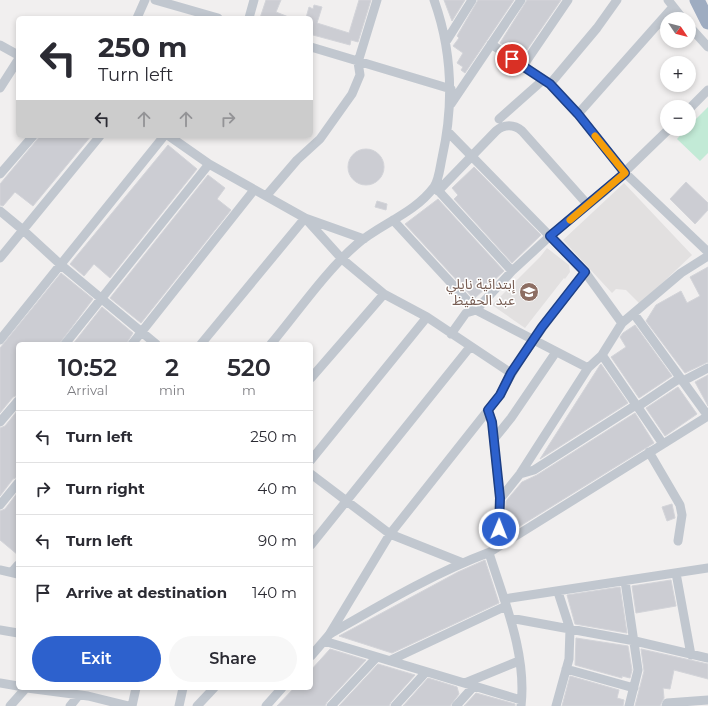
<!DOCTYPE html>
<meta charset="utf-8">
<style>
:root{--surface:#fff;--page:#f7f7f7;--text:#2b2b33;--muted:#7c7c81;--line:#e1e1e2;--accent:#2d61cd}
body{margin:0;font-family:Montserrat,"Noto Sans Arabic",sans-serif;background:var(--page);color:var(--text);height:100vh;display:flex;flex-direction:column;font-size:15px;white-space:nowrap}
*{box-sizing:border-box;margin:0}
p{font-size:13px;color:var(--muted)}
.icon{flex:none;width:22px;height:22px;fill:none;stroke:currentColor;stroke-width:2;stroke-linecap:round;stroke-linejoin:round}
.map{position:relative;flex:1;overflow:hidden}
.details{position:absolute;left:16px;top:342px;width:297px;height:348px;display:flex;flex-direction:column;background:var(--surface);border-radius:6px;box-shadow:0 2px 6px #0003}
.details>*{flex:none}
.hud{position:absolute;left:16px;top:16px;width:297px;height:122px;border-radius:6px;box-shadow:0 2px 6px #0003;background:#fff;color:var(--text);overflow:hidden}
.needle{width:26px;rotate:125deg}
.buttons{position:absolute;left:660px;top:12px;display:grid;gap:8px}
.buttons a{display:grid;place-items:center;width:36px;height:36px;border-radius:50%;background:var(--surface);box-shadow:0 2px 6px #0003;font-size:20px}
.pin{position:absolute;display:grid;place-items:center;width:34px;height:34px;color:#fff;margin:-17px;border:2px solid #fff;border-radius:50%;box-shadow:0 1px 4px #0007}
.me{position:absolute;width:44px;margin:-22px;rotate:1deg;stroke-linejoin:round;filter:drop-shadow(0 0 3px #0008)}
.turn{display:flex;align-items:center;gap:14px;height:84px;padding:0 16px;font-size:18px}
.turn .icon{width:52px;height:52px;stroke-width:2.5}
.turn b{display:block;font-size:28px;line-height:34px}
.lanes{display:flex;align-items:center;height:38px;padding:0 16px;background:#0003;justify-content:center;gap:20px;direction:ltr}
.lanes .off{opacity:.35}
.eta{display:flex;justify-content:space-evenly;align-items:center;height:68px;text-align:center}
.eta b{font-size:24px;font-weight:600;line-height:28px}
.cta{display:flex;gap:8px;margin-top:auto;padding:8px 16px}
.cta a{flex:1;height:46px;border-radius:24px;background:var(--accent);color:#fff;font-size:16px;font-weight:600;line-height:46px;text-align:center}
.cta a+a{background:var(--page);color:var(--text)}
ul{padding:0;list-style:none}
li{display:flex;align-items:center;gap:12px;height:52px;padding:0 16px;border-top:1px solid var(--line)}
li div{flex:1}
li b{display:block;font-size:15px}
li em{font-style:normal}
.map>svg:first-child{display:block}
.education{fill:#e2e0e0}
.green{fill:#c2ead6}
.building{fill:#cccdd3;stroke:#d3d4d9}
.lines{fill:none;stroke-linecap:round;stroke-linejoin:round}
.minor{stroke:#c1c7cf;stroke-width:9}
.trunk{stroke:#9eacc1;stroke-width:15}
.route-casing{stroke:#1d3f85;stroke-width:10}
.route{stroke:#2d61cd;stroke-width:7}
.slow{stroke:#f59e0b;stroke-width:7}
.labels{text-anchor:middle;stroke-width:3;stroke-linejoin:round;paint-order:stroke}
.education-label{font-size:14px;fill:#785e54;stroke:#fff;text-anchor:end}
</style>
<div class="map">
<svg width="708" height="706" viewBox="0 0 708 706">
<rect width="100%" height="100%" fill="#f1efef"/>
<path class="education" d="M624 183 692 255 640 304 626 290 616 289 612 293 563 240Z
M547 248 569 265 570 272 565 279 564 278 525 328 492 305 540 257Z"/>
<path class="green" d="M708 107V153L700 161 677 139 686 129H689V126Z"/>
<path class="building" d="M266 0H281L276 12 291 18H260Z
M359 0H371L358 42 351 40 350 45 313 35 311 38V18H306L309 7 313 9 314 5 322 7 317 23 349 33Z
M444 0H465L452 21Z
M478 0H514L465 73 461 70 463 67 457 63 463 53 453 46 459 38 457 36Z
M527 0H561L522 57 500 43Z
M40 136H91L33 206 15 192 3 206 0 205V184Z
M168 145 197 169 110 278 94 264 84 276 70 264Z
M348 167a18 18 0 1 1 36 0a18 18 0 1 1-36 0Z
M474 167 541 235 512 263 454 199 458 195 452 188Z
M208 175 225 188 217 199 231 210 141 323 110 298Z
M686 182 708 203V210L695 224 670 199Z
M438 199 504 271 474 299 405 224Z
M377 201 387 204 386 210 375 207Z
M708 267V362L685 373 646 321 656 305 681 291 687 303 700 296 690 277Z
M61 273 93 299 59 344H18V395L13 397 0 413V348Z
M102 307 133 333 126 344H73Z
M635 325 672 376 639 398 611 357 626 347 620 337 623 333Z
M601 364 628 403 540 459 600 365Z
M708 375V406L695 382Z
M678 387 697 414 665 436 646 408Z
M18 410V477L13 479 0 496V428L5 426Z
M635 413 654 443 504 536 506 501 522 482 537 475Z
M18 492V555L0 540V511L5 509Z
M672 504 675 518 667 521 662 507Z
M485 560 499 603 392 653 339 636 458 572Z
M671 580 676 606 636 613 632 586Z
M620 587 627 633 575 624 567 595Z
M576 638 628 646 632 670 630 678 622 676V678L575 665Z
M330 649 366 660 327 702 325 706H277L294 688H311V670Z
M641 649 708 664V679L674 670 670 689 663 688 664 698 660 706H635L644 671Z
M378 664 415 675 391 702 389 706H339Z
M570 676 619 690 617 698 624 700 623 706H562Z
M428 678 457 687 459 694 450 706H403Z
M476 693 515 704V706H464Z"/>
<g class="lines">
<path class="minor" d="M155 0 218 18
M668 0 683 19
M137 18 145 0
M249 18 254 0
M689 26 708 47
M447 40 472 0
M491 44 550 84 578 114 625 173 708 252
M0 45 18 55
M311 47 451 89
M523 66 568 0
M550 84 597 28 617 0
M0 88 18 60
M451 104 521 0
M689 109 708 90
M578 114 673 7
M499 119 543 80
M448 132 585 272 622 323
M169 136 209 164 305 218 342 259 384 294 427 317 511 373
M0 174 33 136
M435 187 512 271
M438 191 496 131C504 124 514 124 522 131L588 205
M267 195 297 160 320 139 352 94 360 75 358 62 377 0
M0 211 23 230 61 265 156 344
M393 220 476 310 588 368 602 355 622 323 681 273 708 256
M0 258 100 136
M634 314 708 416
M451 334 466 313 476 310 512 271 550 236 605 191 669 129
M0 340 164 136
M65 344 209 164
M132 344 254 190
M201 344 305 218 364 239
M271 344C297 313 326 271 356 245 380 224 414 214 434 187 439 180 440 167 442 158 454 104 453 53 434 0
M602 355 663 444
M311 378 384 294
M683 381 708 368
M637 407 680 378
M488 410 492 422 500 499 498 546
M0 422 18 401
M494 439 511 418 556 352
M649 452 680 505 682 515 678 541
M311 460 427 317
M311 474 390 534 463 563
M520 474 534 470 636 405
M500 499 520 474 588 368
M0 505 18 483
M311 545 470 347
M490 552V556C505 603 527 655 521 706
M0 570 18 574
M12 572 18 565
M676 573 691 655
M625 581 638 670 629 706
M504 599 708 568
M510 618 635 641 708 658
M0 630 18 633
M330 634C382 604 434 573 490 552L708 416
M324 641 521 700
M311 656 329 635 390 534 500 395C523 350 555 311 585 272
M391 660 506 606
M566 669 634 688
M0 683 18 686
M465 683 519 661
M27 688 88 696 129 706
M10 706 26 688
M70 706 79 695
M132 706 136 688
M179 706 183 688
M197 706 214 688
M266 706 282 688
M331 706 376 658
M395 706 426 672
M456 706 474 686
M556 706 569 659 570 629 558 592
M666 706 667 703 708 700"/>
<path class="trunk" d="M697 0 708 22"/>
</g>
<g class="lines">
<g class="route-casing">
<path id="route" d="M499 529 500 498 492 422 488 410 500 395 511 373 542 327 585 272 550 236 625 173 578 114 550 84 512 59"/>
</g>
<use href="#route" class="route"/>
<path class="slow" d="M570 220 625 173 595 136"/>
</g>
<defs>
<g id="school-disc" transform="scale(1)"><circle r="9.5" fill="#8d6e63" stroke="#fff"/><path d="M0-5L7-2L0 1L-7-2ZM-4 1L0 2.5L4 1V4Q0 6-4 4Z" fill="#fff"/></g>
</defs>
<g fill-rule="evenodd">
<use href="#school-disc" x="529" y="292"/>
</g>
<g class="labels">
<g class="education-label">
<text x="515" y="289">إبتدائية نايلي<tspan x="515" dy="16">عبد الحفيظ</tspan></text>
</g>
</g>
</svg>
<div class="buttons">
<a><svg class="needle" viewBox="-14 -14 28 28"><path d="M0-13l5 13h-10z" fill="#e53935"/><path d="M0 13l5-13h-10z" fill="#7c7c81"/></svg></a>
<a>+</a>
<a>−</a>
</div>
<div class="pin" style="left:512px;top:59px;background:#d93025"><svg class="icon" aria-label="arrive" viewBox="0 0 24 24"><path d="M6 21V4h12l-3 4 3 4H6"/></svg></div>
<svg class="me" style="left:499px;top:529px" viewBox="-20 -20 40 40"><circle r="17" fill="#2d61cd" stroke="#fff" stroke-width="3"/><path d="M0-11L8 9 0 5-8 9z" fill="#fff"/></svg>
<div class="hud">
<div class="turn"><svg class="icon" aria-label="left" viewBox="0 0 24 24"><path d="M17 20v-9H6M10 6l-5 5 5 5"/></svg><div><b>250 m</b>Turn left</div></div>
<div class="lanes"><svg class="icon" aria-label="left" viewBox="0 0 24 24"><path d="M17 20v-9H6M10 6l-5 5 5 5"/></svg><svg class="icon off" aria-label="ahead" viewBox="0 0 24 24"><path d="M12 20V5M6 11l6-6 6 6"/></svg><svg class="icon off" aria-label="ahead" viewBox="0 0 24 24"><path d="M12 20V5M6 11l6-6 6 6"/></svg><svg class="icon off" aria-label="right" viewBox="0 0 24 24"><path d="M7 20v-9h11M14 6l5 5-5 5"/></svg></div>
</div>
<section class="details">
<div class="eta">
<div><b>10:52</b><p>Arrival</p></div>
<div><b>2</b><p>min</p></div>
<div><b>520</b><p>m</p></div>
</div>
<ul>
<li><svg class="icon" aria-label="left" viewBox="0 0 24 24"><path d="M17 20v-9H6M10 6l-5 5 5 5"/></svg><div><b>Turn left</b></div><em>250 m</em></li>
<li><svg class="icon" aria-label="right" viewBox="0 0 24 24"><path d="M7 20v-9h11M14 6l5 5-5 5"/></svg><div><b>Turn right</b></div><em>40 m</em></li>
<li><svg class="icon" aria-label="left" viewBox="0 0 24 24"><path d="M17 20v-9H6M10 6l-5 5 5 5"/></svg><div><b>Turn left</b></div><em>90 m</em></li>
<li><svg class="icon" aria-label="arrive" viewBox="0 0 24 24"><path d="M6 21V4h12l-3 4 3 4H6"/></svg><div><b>Arrive at destination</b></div><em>140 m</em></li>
</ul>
<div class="cta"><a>Exit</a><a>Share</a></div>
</section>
</div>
